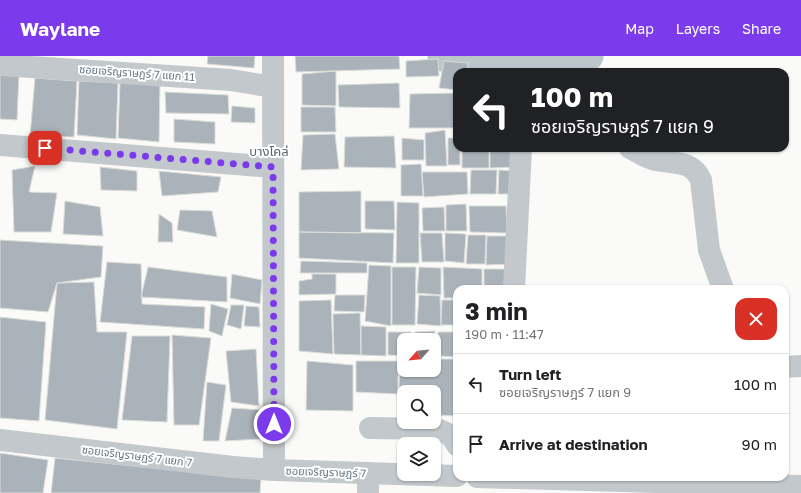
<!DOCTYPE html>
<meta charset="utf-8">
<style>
:root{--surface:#fff;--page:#f6f6f6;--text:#202124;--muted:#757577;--line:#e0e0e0;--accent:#7c3aed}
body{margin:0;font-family:"Golos Text","Noto Sans Thai",sans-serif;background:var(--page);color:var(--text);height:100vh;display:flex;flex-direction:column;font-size:15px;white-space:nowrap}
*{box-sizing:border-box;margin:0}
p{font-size:13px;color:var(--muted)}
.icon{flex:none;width:22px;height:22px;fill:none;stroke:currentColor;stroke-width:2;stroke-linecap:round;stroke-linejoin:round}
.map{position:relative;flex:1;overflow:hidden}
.drawer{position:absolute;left:453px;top:229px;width:336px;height:196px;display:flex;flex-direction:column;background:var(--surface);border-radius:12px;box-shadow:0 1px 3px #0004}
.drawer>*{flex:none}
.hud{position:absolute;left:453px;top:12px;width:336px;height:84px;border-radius:12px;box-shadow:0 1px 3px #0004;background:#202124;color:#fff;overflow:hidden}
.needle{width:26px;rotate:243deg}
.tools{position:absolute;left:397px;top:277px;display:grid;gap:8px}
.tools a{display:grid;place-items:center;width:44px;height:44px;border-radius:8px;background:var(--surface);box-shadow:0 1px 3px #0004;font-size:20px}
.pin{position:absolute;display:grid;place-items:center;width:34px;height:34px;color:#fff;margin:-17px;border-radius:8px;box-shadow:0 2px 6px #0006}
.me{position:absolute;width:44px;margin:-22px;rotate:0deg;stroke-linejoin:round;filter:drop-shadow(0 0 3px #0008)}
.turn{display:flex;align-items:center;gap:14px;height:84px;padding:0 12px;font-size:18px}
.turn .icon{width:52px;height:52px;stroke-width:2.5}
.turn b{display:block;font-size:28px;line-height:34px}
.round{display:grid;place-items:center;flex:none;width:42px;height:42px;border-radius:12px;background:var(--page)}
.headline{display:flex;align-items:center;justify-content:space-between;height:68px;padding:0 12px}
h1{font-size:24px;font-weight:700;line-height:30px}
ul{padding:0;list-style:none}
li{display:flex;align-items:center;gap:12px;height:60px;padding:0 12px;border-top:1px solid var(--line)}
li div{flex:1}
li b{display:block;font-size:15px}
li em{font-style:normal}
header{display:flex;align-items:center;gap:24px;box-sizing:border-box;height:56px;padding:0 20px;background:var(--accent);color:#fff}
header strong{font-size:19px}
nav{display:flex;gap:22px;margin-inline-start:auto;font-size:14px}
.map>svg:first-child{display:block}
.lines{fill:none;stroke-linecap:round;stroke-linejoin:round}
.river{stroke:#bbc7cb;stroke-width:31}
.building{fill:#aab3b9;stroke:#dcdcda}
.minor{stroke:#c3c8cc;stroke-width:22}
.route{stroke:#7c3aed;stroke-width:7;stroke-dasharray:0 12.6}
.labels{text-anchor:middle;stroke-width:4;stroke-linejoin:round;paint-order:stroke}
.street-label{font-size:11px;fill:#657683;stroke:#fff}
.quarter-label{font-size:13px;fill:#57646e;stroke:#fff}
</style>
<header>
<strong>Waylane</strong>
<nav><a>Map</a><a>Layers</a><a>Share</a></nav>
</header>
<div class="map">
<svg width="801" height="437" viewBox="0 0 801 437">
<rect width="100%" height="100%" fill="#fafaf8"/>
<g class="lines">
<path class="river" d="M443 0 521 7 588 0"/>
</g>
<path class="building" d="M208 0H255L254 12 207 8Z
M295 0H399L400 13 296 16Z
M438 3 439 20 406 21V5Z
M444 5 468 7 467 16H457V34L439 32Z
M470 13 494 14V16H470Z
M542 13V16H524V14Z
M497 14H522V16H497Z
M336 15V50L302 49V18Z
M0 18H19L17 64 0 63Z
M35 22 77 25 74 81 30 80Z
M79 25 118 27 116 83 77 79Z
M120 27H160L159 86 118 82Z
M399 27 400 52 339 51 338 29Z
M165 36 228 39 229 58 166 57Z
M457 37V72H409L410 38Z
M232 50 255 52V67L231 66Z
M301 51H335L336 76H301Z
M174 63 215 66V88L174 86Z
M445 74 447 110H426L425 77Z
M335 78 339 113 301 114 303 79Z
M394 80 396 112 344 111 345 81Z
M402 82 424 84V104H402Z
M448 82H457V92H460V109H448Z
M462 92H489V112H462Z
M490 92H517V111L490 112Z
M421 108 423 140H401V109Z
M35 110 29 136 57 137 51 176H14L12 114Z
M100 111 137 115V135L101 134Z
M471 114H497L496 138H470Z
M499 114 516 115V138H498Z
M159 115 221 121 218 136 162 140Z
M422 116H467L468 138 424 141Z
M361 135V177L299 176V136Z
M65 145 100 151 103 180 63 178Z
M365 145H394L395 174 365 173Z
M397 146 419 147V207H396Z
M466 148 467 175H446V149Z
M469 150H506L507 177 470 176Z
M444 151 445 175H423L422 152Z
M180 154 212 155 217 181 177 174Z
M159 158 172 167 173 186H158Z
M299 176 394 177 393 207 299 202Z
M420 177H442L444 206H422Z
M445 177 466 178 464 207 445 205Z
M468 179H486L485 208H466Z
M487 180H512V208L486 209Z
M0 184 103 190 101 221 57 227 48 256 0 252Z
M301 205 367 207V217H300Z
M107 206 141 208 142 248 205 251 204 273 100 266Z
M369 209 391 210V270L365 265Z
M148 211 227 221V246L141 241Z
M392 211H416L415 269H392Z
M419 211 441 212V239L417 237Z
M443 211 482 213V233H457V242H444Z
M484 213H511L509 233H484Z
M232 218 262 224 260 248 230 242Z
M312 218H336V238L299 239V225L312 223Z
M94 226 97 276H127L117 373 45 364 57 227Z
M335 239H365L364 256 334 255Z
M419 239 440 240 441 270 417 268Z
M331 244 333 298 299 295V245Z
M442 244H457V269H441Z
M211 248 228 253 222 280 209 275Z
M231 249H244L241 273 227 269Z
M246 250 259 251 260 271 244 270Z
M360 257 361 299 334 298 333 258Z
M0 261 46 266 39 365 0 362Z
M361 270 386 271V300L361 299Z
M435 275 436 301 434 300V284H415V276Z
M388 276H411V284H404V300L388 299Z
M438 276H457V301L439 300Z
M172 279 211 282 199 369H174Z
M132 280H170L167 366 122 364Z
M256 293 259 350 231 346 226 295Z
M400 303H404V314H434V303H457V360L434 359V336H404V359L398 358Z
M307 305 353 309V355L306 354Z
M356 305H398V338L356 336Z
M207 326 226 329 219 385H203Z
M232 352 262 354 260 383 225 385Z
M0 397 48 404 43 437H0Z
M55 402 261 423 260 437H51Z"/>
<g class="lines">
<path class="minor" d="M273 0 274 414
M0 9 231 24 273 31
M0 89 273 111
M630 92C638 96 647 102 656 104 675 108 692 104 701 124L709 194 723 233
M514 233 521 92
M785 311 801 310
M370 372 436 373C446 376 452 379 457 389
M0 384 233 411 274 414 457 420
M477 421 801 430
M368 437V417"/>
</g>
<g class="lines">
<path class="route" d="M45 92 273 111 274 368"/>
</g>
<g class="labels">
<g class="street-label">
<text transform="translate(137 17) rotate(4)" y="4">ซอยเจริญราษฎร์ 7 แยก 11</text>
<text transform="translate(137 400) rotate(7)" y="4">ซอยเจริญราษฎร์ 7 แยก 7</text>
<text transform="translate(326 416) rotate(2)" y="4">ซอยเจริญราษฎร์ 7</text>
</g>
<g class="quarter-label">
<text x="269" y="100">บางโคล่</text>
</g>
</g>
</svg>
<div class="tools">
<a><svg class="needle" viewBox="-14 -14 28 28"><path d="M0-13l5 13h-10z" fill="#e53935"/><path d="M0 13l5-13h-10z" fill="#757577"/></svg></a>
<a><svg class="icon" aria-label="search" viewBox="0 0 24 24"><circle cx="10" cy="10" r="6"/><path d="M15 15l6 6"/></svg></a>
<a><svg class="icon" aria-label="layers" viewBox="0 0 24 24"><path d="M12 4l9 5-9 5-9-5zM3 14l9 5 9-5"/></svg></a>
</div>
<div class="pin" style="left:45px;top:92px;background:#d93025"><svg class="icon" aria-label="arrive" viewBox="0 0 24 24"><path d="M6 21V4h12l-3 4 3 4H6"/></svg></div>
<svg class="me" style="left:274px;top:368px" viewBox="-20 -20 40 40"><circle r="17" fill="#7c3aed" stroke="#fff" stroke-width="3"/><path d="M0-11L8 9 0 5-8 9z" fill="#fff"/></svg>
<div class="hud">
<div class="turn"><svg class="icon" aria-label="left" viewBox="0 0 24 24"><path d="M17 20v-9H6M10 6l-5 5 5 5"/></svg><div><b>100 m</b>ซอยเจริญราษฎร์ 7 แยก 9</div></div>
</div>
<section class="drawer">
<div class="headline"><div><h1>3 min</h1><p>190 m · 11:47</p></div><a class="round" style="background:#d93025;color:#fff"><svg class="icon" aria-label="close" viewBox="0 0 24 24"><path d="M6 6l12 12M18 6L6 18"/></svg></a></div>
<ul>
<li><svg class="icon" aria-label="left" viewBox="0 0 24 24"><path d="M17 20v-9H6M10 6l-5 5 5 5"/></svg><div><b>Turn left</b><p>ซอยเจริญราษฎร์ 7 แยก 9</p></div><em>100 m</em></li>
<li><svg class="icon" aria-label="arrive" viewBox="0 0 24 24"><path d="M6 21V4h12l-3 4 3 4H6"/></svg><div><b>Arrive at destination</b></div><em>90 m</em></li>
</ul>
</section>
</div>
